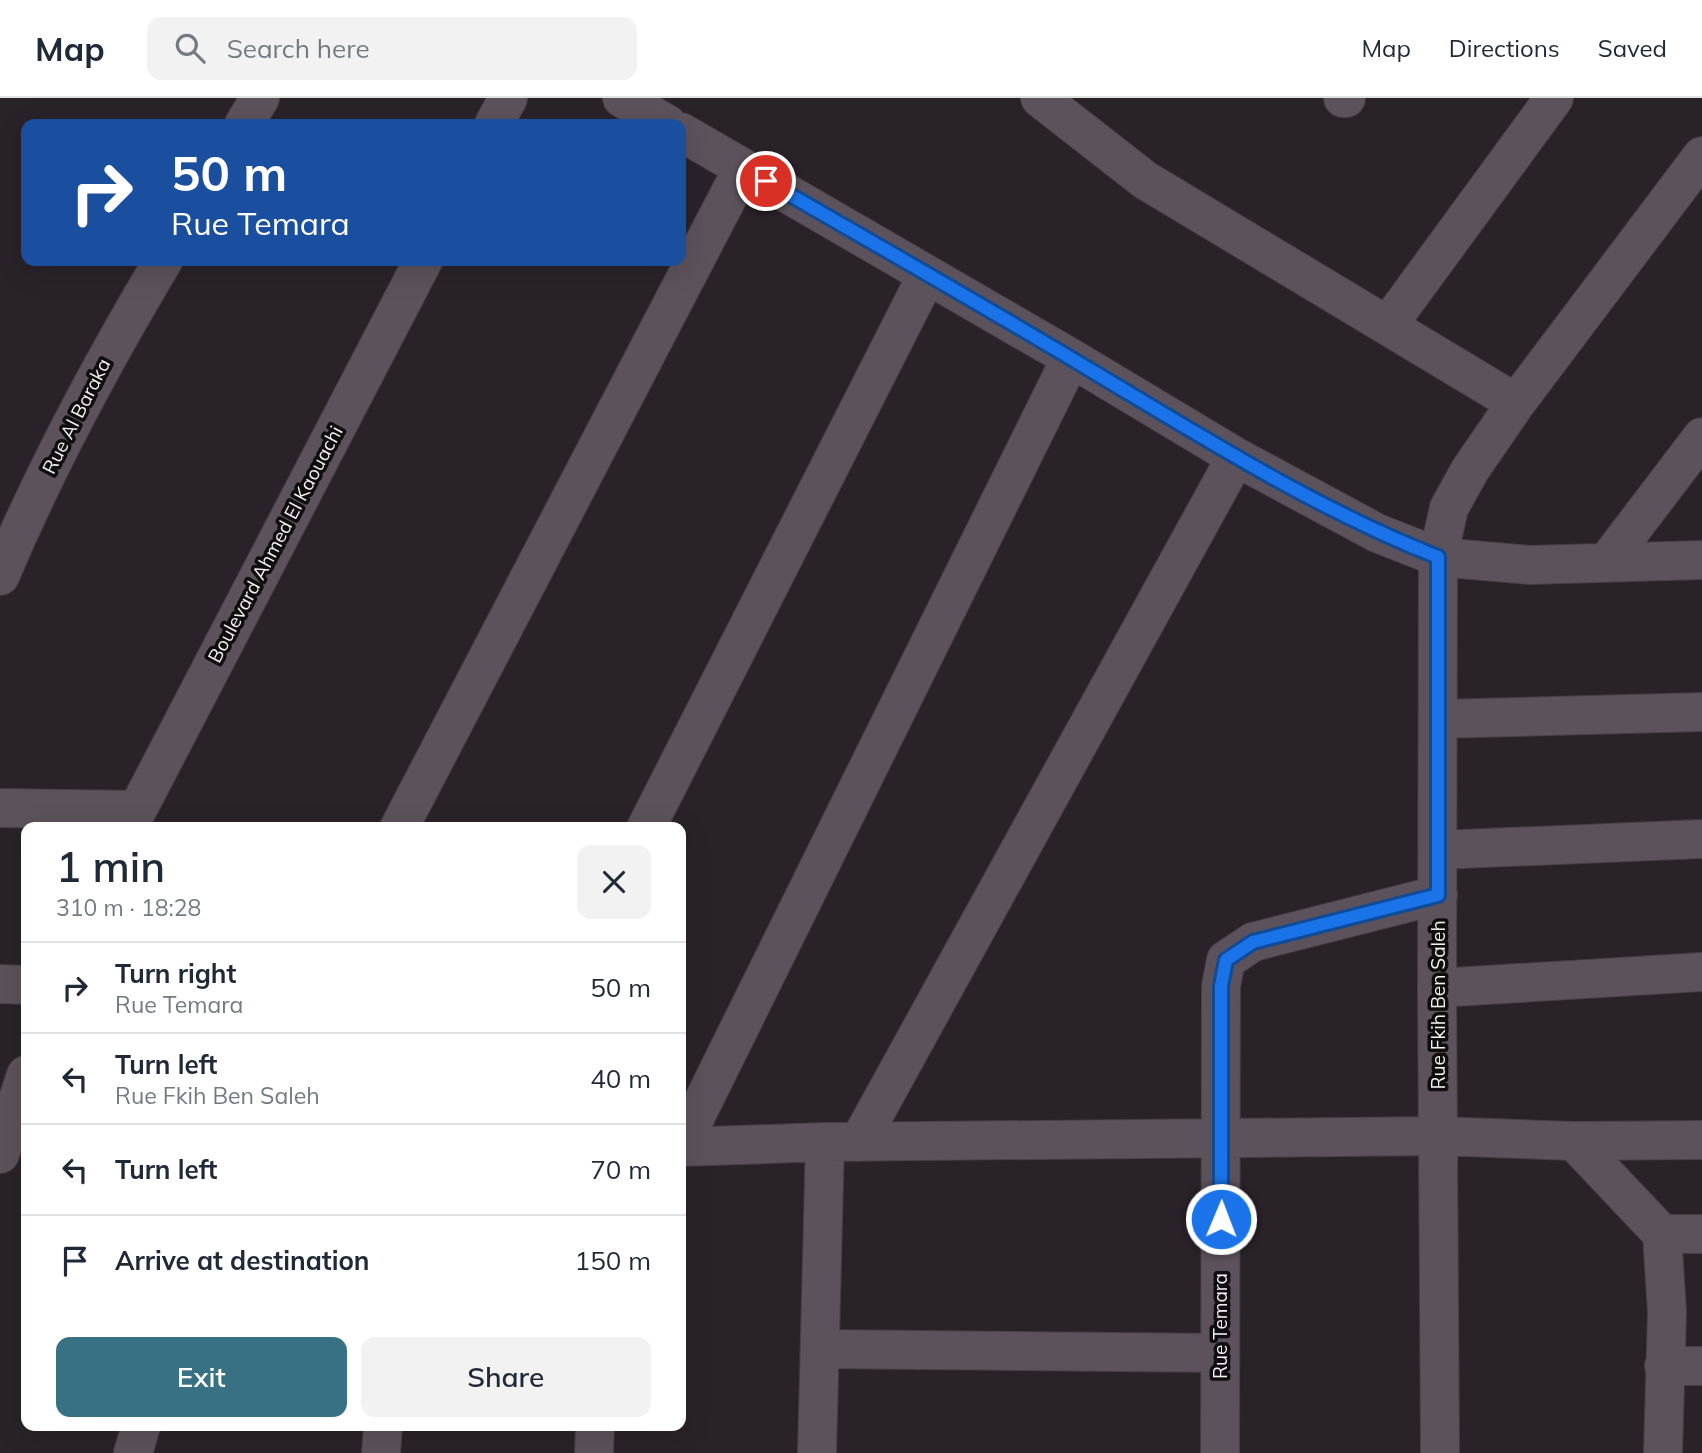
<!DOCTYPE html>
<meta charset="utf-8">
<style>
:root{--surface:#fff;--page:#f2f2f3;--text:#1f2937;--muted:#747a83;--line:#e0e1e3;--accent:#387184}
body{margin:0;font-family:Mulish,sans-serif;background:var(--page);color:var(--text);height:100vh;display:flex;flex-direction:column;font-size:26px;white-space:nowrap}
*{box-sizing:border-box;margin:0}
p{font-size:23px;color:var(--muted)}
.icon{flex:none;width:38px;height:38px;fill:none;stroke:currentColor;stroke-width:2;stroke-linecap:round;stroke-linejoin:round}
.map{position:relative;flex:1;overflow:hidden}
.side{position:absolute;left:21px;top:724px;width:665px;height:609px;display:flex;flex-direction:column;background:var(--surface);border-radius:14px;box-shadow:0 7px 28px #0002}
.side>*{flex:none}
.hud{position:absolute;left:21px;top:21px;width:665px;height:147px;border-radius:14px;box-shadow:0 7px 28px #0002;background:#1a4fa0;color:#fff;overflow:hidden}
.pin{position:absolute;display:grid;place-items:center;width:60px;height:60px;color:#fff;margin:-30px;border:4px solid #fff;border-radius:50%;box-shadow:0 2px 7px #0007}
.me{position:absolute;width:77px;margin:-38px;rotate:1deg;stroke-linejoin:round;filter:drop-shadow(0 0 5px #0008)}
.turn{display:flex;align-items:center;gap:24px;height:147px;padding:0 35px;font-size:32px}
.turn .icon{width:91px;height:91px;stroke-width:2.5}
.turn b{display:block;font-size:49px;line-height:60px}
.round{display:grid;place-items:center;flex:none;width:74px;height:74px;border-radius:14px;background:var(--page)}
.overview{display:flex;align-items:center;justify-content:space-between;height:119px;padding:0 35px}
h1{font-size:42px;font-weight:600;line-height:52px}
.cta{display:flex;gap:14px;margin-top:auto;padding:14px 35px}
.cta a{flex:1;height:80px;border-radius:14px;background:var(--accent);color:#fff;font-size:28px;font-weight:600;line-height:80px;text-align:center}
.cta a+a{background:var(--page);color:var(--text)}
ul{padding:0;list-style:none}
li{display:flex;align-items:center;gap:21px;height:91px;padding:0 35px;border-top:2px solid var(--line)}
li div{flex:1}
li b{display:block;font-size:26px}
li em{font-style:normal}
header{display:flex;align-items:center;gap:42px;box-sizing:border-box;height:98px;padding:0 35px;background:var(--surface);border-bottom:2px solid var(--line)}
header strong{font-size:33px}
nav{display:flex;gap:38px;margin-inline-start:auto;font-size:24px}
.search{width:490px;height:63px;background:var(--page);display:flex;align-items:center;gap:18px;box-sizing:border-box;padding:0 24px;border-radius:14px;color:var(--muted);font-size:26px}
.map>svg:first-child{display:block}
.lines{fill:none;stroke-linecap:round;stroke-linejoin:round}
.minor-casing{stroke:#453e44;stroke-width:40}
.minor{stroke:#5c525b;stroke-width:38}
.route-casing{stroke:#114b97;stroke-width:18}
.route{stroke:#1a73e8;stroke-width:12}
.labels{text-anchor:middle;stroke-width:7;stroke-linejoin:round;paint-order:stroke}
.street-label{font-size:19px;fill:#f6f1f6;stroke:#100d10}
</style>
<header>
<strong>Map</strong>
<div class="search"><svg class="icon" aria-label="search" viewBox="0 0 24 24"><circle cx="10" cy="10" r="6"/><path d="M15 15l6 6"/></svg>Search here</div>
<nav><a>Map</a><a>Directions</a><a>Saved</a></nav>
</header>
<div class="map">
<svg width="1702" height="1355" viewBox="0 0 1702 1355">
<rect width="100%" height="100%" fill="#2a2229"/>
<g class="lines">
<g class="minor-casing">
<path id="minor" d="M622 0 667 26
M1040 0 1145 82 1516 305
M1343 0H1346
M244 26 260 0
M494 26 508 0
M681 34 1071 260 1236 359 1377 435 1438 459 1530 467 1702 462
M1388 227 1554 0
M1607 464 1702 339
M0 478C46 369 102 265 163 163
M1439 621 1702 614
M0 710 137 712
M128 730 423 163
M399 730 743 70
M646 730 927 177
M1438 752 1702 741
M0 886 26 887
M1437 890 1702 874
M1574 1043 1662 1136H1702
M859 1044 1236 359
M681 1048 1071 260
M681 1049 825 1044 1438 1038 1574 1043 1702 1042
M0 1056 26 977
M1662 1136 1667 1214 1663 1355
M821 1251 1220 1255
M1664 1268H1702
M133 1355 141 1328
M381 1355 383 1328
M594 1355 595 1328
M817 1355 825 1044
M1220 1355 1221 888 1226 862 1253 844 1438 797
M1440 1355 1437 890 1438 459 1449 410 1470 372 1516 305 1702 58"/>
</g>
<use href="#minor" class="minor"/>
</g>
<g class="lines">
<g class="route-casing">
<path id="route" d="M766 83C875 146 984 208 1092 273 1204 340 1316 411 1438 459V797L1253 844 1226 862 1221 888V1121"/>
</g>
<use href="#route" class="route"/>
</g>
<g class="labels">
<g class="street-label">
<text transform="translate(76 318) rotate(-63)" y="7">Rue Al Baraka</text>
<text transform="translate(275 446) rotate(-62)" y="7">Boulevard Ahmed El Kaouachi</text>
<text transform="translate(1438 907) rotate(-90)" y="7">Rue Fkih Ben Saleh</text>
<text transform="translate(1220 1228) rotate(-90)" y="7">Rue Temara</text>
</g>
</g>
</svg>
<div class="pin" style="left:766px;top:83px;background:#d93025"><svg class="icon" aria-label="arrive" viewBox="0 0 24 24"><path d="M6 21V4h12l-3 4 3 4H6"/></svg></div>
<svg class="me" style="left:1221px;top:1121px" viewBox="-20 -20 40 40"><circle r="17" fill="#1a73e8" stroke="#fff" stroke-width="3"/><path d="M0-11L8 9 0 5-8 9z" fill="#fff"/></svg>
<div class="hud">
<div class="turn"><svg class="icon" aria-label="right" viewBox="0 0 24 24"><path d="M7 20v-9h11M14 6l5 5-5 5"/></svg><div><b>50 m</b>Rue Temara</div></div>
</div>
<section class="side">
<div class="overview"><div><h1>1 min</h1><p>310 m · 18:28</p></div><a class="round"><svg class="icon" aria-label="close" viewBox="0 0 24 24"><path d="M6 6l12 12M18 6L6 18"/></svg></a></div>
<ul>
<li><svg class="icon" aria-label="right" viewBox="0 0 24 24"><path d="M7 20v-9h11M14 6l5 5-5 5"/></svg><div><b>Turn right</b><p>Rue Temara</p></div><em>50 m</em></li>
<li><svg class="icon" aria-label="left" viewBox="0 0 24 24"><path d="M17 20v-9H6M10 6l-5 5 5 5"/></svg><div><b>Turn left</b><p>Rue Fkih Ben Saleh</p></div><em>40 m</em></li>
<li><svg class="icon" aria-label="left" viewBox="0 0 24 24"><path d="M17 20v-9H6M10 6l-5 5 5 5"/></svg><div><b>Turn left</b></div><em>70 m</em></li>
<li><svg class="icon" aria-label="arrive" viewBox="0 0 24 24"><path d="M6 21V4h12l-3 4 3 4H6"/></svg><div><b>Arrive at destination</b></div><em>150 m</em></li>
</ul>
<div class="cta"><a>Exit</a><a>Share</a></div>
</section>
</div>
